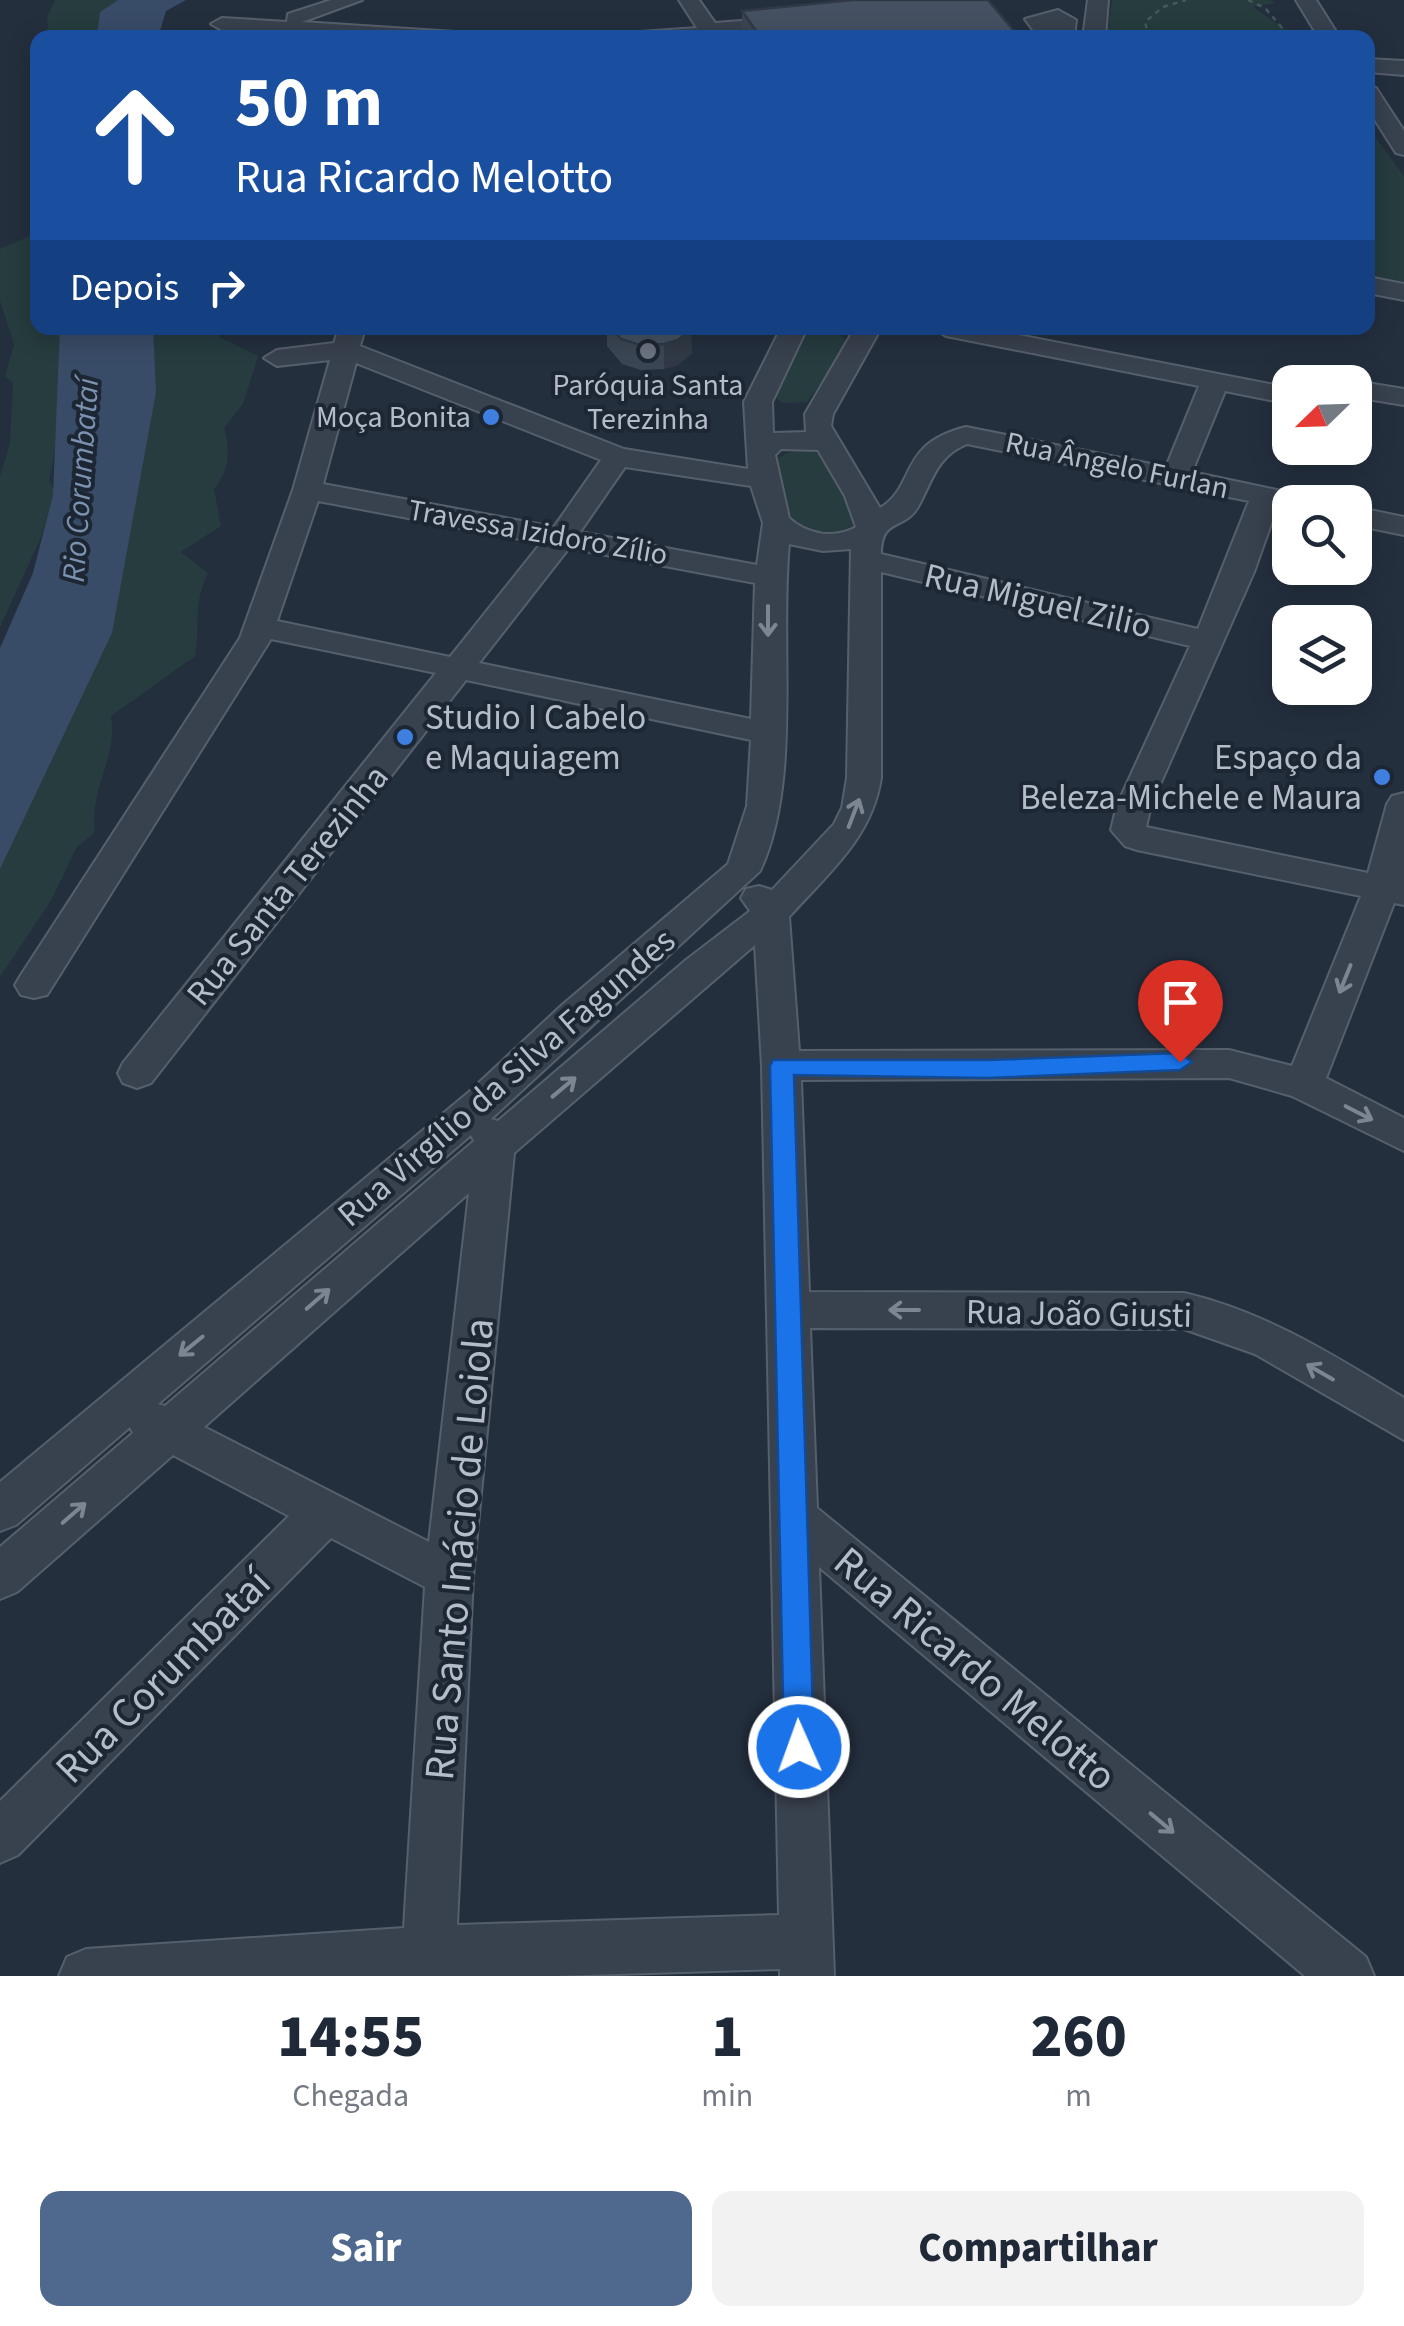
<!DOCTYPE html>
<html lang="pt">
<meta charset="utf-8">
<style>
:root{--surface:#fff;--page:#f2f2f3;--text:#1f2937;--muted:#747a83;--accent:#4f688e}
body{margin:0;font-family:"Source Sans 3",sans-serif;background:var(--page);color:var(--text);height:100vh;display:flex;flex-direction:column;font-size:38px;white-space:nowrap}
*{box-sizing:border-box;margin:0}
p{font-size:32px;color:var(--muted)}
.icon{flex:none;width:55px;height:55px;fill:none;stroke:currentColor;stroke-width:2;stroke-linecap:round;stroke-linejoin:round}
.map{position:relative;height:1976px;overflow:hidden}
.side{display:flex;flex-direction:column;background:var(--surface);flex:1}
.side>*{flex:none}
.hud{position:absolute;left:30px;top:30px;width:1345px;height:305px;border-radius:20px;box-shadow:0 5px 25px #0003;background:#1a4fa0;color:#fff;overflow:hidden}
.needle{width:65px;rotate:247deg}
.tools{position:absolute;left:1272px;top:365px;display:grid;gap:20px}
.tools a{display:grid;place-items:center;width:100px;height:100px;border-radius:20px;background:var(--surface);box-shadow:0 5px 25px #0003;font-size:50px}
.pin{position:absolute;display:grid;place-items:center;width:85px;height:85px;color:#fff;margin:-102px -42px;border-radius:50% 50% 50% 0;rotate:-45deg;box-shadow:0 0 10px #0007}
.pin .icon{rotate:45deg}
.me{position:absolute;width:110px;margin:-55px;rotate:358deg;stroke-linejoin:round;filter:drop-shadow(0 0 8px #0008)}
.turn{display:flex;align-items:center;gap:35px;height:210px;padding:0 40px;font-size:45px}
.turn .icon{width:130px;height:130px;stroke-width:2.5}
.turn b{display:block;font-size:70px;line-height:85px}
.then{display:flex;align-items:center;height:95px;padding:0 40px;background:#0003;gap:20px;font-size:38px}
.eta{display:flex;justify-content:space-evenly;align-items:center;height:170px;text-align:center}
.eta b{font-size:60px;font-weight:800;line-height:70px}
.action{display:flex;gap:20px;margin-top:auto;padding:20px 40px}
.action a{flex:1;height:115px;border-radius:20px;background:var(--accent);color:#fff;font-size:40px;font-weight:800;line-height:115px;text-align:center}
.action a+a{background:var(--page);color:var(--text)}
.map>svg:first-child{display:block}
.green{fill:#263c3f}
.water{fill:#394c67}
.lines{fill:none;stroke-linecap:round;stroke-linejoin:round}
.minor-casing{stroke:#565f6c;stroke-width:4}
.path{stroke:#44595c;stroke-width:2.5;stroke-dasharray:5 5;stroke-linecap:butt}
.minor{fill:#38414e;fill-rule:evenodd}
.wall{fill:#3b4654}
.shaded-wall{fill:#303945}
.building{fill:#455162;stroke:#303945;stroke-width:2.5}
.oneway{stroke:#7c8592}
.route{fill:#1a73e8;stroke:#114b97;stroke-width:2.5}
.worship-dot{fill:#6b7280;stroke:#1d2633;stroke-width:4}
.shop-dot{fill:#3f7fe0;stroke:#1d2633;stroke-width:4}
.labels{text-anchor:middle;stroke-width:8;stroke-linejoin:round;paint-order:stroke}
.far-poi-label{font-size:30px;fill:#b4bcc9;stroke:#1d2633}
.far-street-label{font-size:30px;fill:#b4bcc9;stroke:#1d2633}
.far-water-label{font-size:32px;font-style:italic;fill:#7c92b1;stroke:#1d2633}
.street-label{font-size:35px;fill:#b4bcc9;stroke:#1d2633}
.poi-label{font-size:35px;fill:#b4bcc9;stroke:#1d2633;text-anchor:start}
.near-street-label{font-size:42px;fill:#b4bcc9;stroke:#1d2633}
</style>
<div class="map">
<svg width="1404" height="1976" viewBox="0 0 1404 1976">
<rect width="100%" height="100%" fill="#242f3e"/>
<path class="green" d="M55 0H133L117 37 39 38 48 28 47 17Z
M1112 0H1270L1275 3 1253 7 1297 37H1107Z
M1368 127 1404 176V282L1368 276Z
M37 233 38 328H80L49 480 55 492 41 537 0 627V476L10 443 13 383 5 376 14 344 0 301V249Z
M129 328H217L219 337 258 356 243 404 224 428C231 451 229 471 214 489L221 526 181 552 208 573C192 606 201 623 195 656L111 716C118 759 89 787 95 832L76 848 52 899 0 977V822Z
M814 329H831L850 343 807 402 782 403 774 395 801 334Z
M792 451C804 451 814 450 825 457 842 468 855 507 852 526L835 533 789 527 774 470 778 458Z"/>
<path class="water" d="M118 0H186L166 11 158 37H97L100 12Z
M60 328H153L156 392 112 633 0 869V648L33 573 53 495Z"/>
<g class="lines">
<g class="minor-casing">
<path id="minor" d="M331 0H362L302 22 455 32 465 38H341L222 30 211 24 222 18 287 22 288 14Z
M679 0H699L715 23 792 17 803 23C783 40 663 38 630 38L640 32 697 28Z
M1088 0H1108L1105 38H1083Z
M1296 0H1316L1340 38H1319Z
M1058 10 1076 20 1074 38H1039L1025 19Z
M1368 59 1404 61V75L1368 72Z
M1368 86 1376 88 1404 131V155L1396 153 1368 109Z
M1368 277 1404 284V300L1368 293Z
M339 328H365L360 346 624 449 748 469 744 402 781 328H807L772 402 773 433 806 432 805 414 855 328H881L833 414 831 426 880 508C917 486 897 444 966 427L1166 467 1199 386 946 336 933 328H983L1290 388V404L1225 391 1192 472 1305 496 1310 502H1290V510L1277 507 1254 572 1151 805 1146 827 1368 873 1387 804 1392 796 1404 793V905L1394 903 1326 1078 1404 1118V1151L1292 1096 1229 1078 801 1080 809 1292 1184 1293C1266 1312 1333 1355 1404 1398V1440L1255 1354 1184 1329 810 1328 817 1508 1366 1957 1374 1976H1305L819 1567 834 1976H780V1969L554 1976H59L67 1957 86 1949 404 1928 425 1587 331 1538 18 1855 0 1863V1801L289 1516 173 1455 17 1592 0 1599V1547L133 1433 130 1427 16 1525 0 1531V1482L469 1092 561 1006 728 864 747 806 751 740 466 680 151 1083 137 1088 123 1083 118 1073 123 1063 436 673 271 639 47 995 34 998 21 995 15 985 21 975 240 638 293 490 330 360 277 366 264 358 277 350 334 343ZM356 363 601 460 554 527 323 484ZM967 444 1249 501 1198 629 881 554C881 517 904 531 918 507 933 480 936 457 967 444ZM781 449 818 450 845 496 856 527C835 539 807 535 789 518L775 455ZM625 467 751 486 763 523 757 565 580 532ZM318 501 541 543 450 657 277 621ZM789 544 823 551 851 549 847 778 842 808 834 824 772 890 759 886 746 889 741 898 750 911 686 960 498 1121 491 1119 760 871C802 782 779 645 789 544ZM569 548 755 583 751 719 479 663ZM881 572 1190 646 1117 805 1111 830 1125 846 1137 850 1361 896 1292 1066 1229 1050 799 1051 789 917C828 873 872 838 881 778ZM755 945 762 1066 779 1915 457 1925 473 1576 514 1153ZM471 1135 474 1141 165 1406 158 1404ZM469 1193 429 1542 204 1427Z
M1355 381 1404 389V405L1355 397V382H1348Z
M1355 507 1404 517V535L1355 525Z"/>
</g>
<path class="path" d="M1248 0 1265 8 1291 38
M1149 38 1145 22 1163 7 1186 0"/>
<use href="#minor" class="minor"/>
</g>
<path class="wall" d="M742 11 1020 38H742Z
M607 328H690L692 353 678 365 664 369 641 370 622 364 607 346Z"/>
<path class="shaded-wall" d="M691 329 692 353 678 365 664 369V344Z"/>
<path class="building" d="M852 0H988L1020 38H761L742 11Z
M611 328H690L691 329 678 340 664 344 640 345 621 339Z"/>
<defs><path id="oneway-shaft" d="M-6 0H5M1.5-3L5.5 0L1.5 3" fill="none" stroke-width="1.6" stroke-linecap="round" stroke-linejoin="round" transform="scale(2.5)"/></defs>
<g class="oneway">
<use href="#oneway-shaft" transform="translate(768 621) rotate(90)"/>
<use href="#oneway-shaft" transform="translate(854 813) rotate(-69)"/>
<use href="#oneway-shaft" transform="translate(1345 979) rotate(112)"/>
<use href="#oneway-shaft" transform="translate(564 1087) rotate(-40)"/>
<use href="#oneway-shaft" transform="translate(1359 1113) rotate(27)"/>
<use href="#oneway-shaft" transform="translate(318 1299) rotate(-41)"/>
<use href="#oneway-shaft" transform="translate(904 1310) rotate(-180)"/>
<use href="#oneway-shaft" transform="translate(191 1346) rotate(141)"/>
<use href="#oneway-shaft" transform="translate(1320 1372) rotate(-150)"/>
<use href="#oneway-shaft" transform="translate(74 1513) rotate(-41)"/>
<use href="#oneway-shaft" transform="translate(1162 1823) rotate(40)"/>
</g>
<path class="route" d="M1180 1053 1192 1062 1180 1070 988 1078 794 1075 814 1747 810 1758 799 1762 788 1758 784 1747 770 1066 773 1060H988Z"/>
<circle class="worship-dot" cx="648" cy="351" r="10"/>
<g class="shop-dot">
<circle cx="491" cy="417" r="10"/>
<circle cx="405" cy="737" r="10"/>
<circle cx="1382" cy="777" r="10"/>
</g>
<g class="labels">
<g class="far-poi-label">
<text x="648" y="395">Paróquia Santa<tspan x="648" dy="34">Terezinha</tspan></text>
<text x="471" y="427" text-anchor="end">Moça Bonita</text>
</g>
<g class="far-street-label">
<text transform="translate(1117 465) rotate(12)" y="10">Rua Ângelo Furlan</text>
<text transform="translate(538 532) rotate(10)" y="10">Travessa Izidoro Zílio</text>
</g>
<g class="far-water-label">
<text transform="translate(80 480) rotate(-86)" y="11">Rio Corumbataí</text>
</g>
<g class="street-label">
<text transform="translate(1038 600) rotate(13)" y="12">Rua Miguel Zilio</text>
<text transform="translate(287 885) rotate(-51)" y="12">Rua Santa Terezinha</text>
<text transform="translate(506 1077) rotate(-41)" y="12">Rua Virgílio da Silva Fagundes</text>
<text transform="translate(1079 1313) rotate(1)" y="12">Rua João Giusti</text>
</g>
<g class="poi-label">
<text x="425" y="729">Studio I Cabelo<tspan x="425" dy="40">e Maquiagem</tspan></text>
<text x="1362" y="769" text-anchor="end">Espaço da<tspan x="1362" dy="40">Beleza-Michele e Maura</tspan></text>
</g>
<g class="near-street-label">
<text transform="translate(458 1549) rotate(-85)" y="15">Rua Santo Inácio de Loiola</text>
<text transform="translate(976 1668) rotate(40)" y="15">Rua Ricardo Melotto</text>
<text transform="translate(162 1675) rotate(-45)" y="15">Rua Corumbataí</text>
</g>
</g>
</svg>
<div class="tools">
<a><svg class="needle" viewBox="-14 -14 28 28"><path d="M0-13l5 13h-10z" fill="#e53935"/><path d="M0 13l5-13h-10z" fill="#747a83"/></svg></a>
<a><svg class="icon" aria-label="search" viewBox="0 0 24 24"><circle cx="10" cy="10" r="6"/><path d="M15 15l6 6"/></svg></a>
<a><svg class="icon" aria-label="layers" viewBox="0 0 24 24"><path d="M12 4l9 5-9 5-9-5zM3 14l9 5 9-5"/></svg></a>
</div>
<div class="pin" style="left:1180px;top:1062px;background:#d93025"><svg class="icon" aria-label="arrive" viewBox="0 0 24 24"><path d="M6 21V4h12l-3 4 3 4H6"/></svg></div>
<svg class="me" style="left:799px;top:1747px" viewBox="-20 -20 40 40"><circle r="17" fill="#1a73e8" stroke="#fff" stroke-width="3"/><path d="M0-11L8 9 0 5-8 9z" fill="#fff"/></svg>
<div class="hud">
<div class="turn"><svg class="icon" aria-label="ahead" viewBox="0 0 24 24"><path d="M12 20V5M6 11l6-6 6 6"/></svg><div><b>50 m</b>Rua Ricardo Melotto</div></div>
<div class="then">Depois<svg class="icon" aria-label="right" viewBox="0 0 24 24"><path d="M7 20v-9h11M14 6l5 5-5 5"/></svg></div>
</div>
</div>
<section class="side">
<div class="eta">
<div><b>14:55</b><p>Chegada</p></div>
<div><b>1</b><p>min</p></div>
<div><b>260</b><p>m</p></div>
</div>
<div class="action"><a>Sair</a><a>Compartilhar</a></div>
</section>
